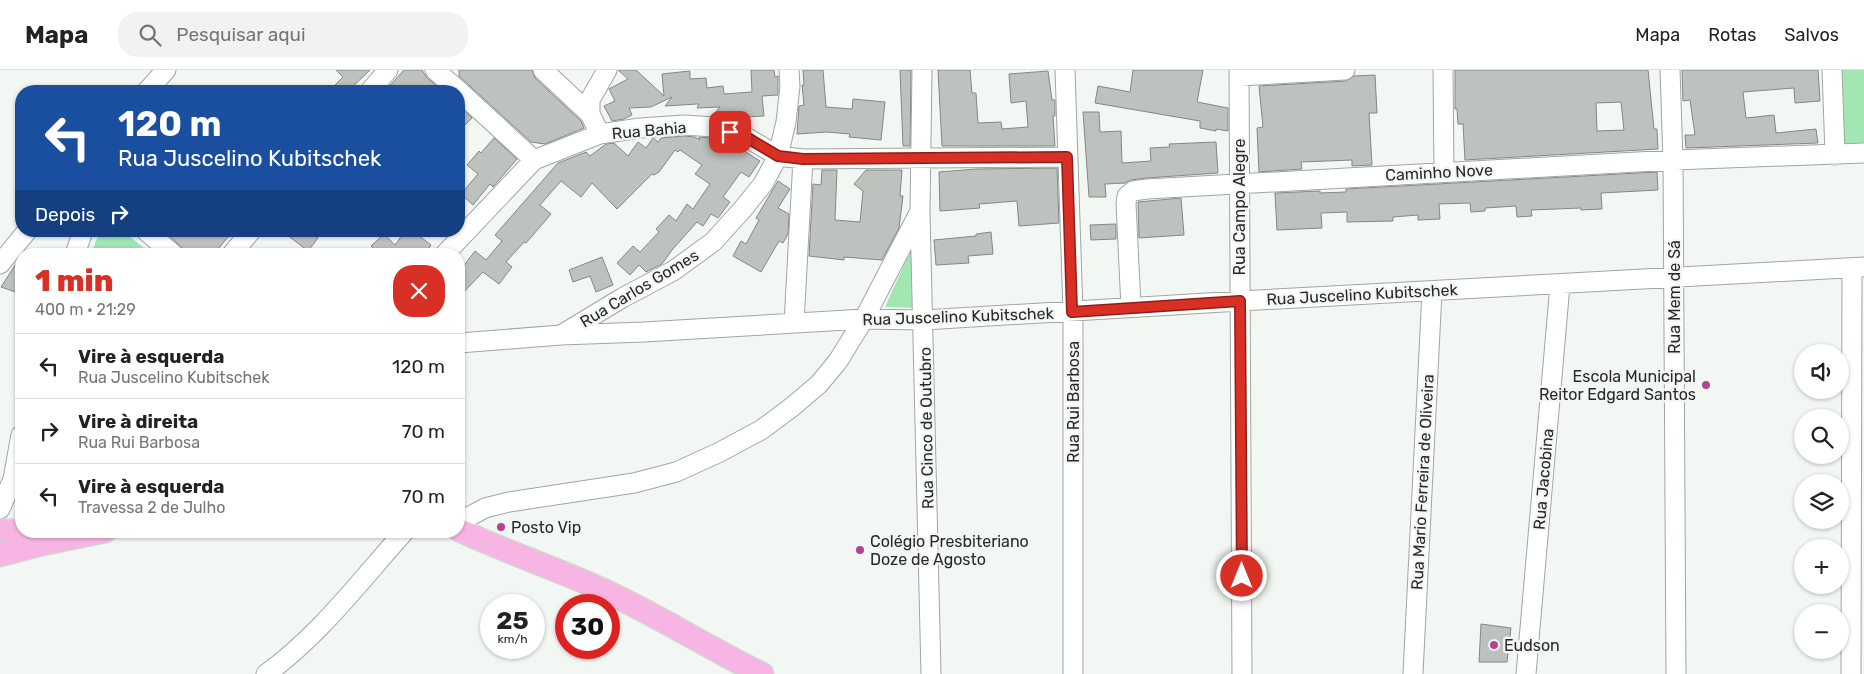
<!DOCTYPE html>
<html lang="pt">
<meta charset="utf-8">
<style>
:root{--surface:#fff;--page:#f2f2f2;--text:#222;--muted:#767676;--line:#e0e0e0;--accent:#d93025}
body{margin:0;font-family:Rubik,sans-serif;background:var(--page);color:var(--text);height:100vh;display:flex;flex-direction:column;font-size:19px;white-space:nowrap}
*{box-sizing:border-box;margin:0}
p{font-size:16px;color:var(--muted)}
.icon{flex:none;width:28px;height:28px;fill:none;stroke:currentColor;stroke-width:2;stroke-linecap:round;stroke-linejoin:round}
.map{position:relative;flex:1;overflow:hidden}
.drawer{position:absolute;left:15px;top:178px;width:450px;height:290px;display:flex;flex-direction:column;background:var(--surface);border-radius:20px;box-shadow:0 1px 4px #0004}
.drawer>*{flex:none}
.guide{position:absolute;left:15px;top:15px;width:450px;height:152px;border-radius:20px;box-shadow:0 1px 4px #0004;background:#1a4fa0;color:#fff;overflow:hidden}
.fabs{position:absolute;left:1794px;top:274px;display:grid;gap:10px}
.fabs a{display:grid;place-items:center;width:55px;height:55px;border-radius:50%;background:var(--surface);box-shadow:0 1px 4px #0004;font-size:25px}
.speed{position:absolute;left:480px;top:524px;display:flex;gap:10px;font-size:25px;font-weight:700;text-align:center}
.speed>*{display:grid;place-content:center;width:65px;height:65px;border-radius:50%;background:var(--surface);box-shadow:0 1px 4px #0004;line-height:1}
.speed small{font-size:12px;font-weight:400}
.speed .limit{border:8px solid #d22;background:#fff;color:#111}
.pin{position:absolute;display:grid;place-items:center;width:42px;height:42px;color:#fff;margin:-21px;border-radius:10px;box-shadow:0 2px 8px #0006}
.me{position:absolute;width:55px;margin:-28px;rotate:0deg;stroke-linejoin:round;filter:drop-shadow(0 0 4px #0008)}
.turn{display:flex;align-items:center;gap:18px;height:105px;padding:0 20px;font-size:22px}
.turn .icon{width:65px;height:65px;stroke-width:2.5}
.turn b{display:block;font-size:35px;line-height:42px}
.then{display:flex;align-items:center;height:48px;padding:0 20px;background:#0003;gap:10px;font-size:19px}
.round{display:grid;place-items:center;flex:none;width:52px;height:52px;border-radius:20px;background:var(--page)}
.headline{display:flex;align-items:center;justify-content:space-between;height:85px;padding:0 20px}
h1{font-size:30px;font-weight:800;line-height:38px;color:var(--accent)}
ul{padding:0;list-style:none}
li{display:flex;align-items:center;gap:15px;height:65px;padding:0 20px;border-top:1px solid var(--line)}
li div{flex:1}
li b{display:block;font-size:19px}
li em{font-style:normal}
header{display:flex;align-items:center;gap:30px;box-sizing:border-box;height:70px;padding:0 25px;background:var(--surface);border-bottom:1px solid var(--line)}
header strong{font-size:24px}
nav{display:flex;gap:28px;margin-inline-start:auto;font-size:18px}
.search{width:350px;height:45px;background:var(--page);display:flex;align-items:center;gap:12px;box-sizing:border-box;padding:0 18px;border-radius:20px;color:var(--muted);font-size:19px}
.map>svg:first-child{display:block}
.green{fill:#a2e6b4}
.building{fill:#bec2bf;stroke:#848885;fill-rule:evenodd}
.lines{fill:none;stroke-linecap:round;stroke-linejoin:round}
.minor-casing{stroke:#a1a6a2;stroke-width:21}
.major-casing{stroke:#d4d4d4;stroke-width:25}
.minor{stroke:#fff;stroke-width:19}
.major{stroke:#f7b5e3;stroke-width:22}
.route-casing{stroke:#8d1f18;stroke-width:12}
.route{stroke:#d93025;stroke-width:9}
.poi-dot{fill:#b64097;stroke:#f2f7f3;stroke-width:2}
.labels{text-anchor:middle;stroke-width:4.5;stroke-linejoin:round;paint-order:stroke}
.street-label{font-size:16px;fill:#282928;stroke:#f2f7f3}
.poi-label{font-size:16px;fill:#282928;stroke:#f2f7f3;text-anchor:start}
</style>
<header>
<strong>Mapa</strong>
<div class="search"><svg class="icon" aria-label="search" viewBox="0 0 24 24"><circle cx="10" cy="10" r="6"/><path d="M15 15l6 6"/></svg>Pesquisar aqui</div>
<nav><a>Mapa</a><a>Rotas</a><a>Salvos</a></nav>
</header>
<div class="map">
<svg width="1864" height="604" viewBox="0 0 1864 604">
<rect width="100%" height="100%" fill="#f2f7f3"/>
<path class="green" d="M1842 0H1864V79L1845 80Z
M100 161H123L151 184H91Z
M912 177 913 238 885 237Z"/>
<path class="building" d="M336 0H370L348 21H329L343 7Z
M404 0H422L427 8 436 15 430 21H385Z
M459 0H532L535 8 581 51 584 58 545 74 531 72 459 6Z
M618 0H636L664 26 662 4 690 1V9L706 8 707 18 723 16 724 24 752 22 751 0H774L775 7 778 6V25L762 26 764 46 729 48V42L715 43 720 37 697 38 699 34H697L665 36 672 27 651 37 629 38 632 45 624 49 612 51 604 36 615 31 609 19 628 9Z
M803 0H823L826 37 852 39 853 29 885 32 881 70 849 67 850 64 827 62 797 64 799 36 804 35 802 15H804Z
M900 0H911L910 76H903Z
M938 0H970L972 23H976L978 53 1001 52 1002 59 1028 57 1026 31 1011 33 1009 4 1048 1 1052 30H1055V46H1053L1055 76H942Z
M1133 0H1203L1197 32 1228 38V61L1216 59V61L1200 58V51L1095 33 1098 16 1130 22Z
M1455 0H1648L1654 59H1657L1658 79 1465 90 1463 54H1458L1457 39H1455ZM1621 32 1624 60 1597 61 1596 33Z
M1682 0H1818L1820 31 1795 33 1794 18 1743 22 1746 48 1774 45 1776 63 1816 59 1818 73 1686 78 1685 65H1695L1690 30 1683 31Z
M1375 5 1377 43H1369L1372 95 1352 96V90L1301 92 1302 99 1259 102 1257 58 1263 57 1259 16 1346 11 1354 6Z
M459 36 472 48 459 61Z
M1083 42H1099L1100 62 1121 61 1122 93 1151 91 1150 78 1170 77 1169 74 1216 72 1218 103 1146 108 1131 110 1125 113 1105 114 1106 127H1089Z
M684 66 695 67 700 70 699 67 709 68 719 75 721 71 736 80 738 77 760 91 749 107 741 102 723 127 730 132 718 148 711 144 703 156 697 152 672 180 662 194 646 202 639 195 630 205 617 193 633 176 640 182 659 162 656 159 669 145 676 151 687 134 693 139 710 114 695 104 702 95 680 80 678 82 675 80 659 102 654 105 652 104 617 139 592 113 581 127 561 111 540 135 551 144 526 173 524 172 506 192 512 197 499 214 483 202 459 227V202L475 181 486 190 502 171 495 165 558 93 586 82 590 86 606 74 614 73 628 86 638 72 646 78 653 68 658 72 661 68Z
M494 68 517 89 493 117 490 114 473 135 461 124 478 104 467 95 479 81 481 83Z
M1057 98 1059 153 1019 156 1017 131 979 134 980 138 940 141 939 102 976 99Z
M822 100H837L835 150 860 152 863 121 854 114 866 100H902L900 126H903L899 158 882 190 844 187V190L809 186 813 114 821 115Z
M1657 102 1658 120 1601 123 1602 139 1581 140V138L1531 140 1532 146 1517 147 1516 136 1485 138V141L1471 142 1470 133 1439 134 1440 149 1418 150V145L1393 147V151L1347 152V142L1321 143 1322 158 1277 160 1275 123 1320 121V123L1346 122V119Z
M778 111 790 119 778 138 789 144 788 164 783 173 779 171 761 202 733 186 741 171 746 174 759 150 756 148Z
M1181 128 1184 165 1139 168 1138 132Z
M1116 154V169L1091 170 1090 155Z
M164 161H233L214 184H189Z
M282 161H309L318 168 308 181Z
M405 161H413L431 175 425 184H379L371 176 384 164 395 175Z
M991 162 993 184 968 186 969 193 936 195 934 170 976 166V164Z
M21 186V224L1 217Z
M602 187 613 215 596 222 590 206 573 212 569 200Z
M1481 554 1511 558 1507 592H1479Z"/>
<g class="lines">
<g class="minor-casing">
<path id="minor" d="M435 0 459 21
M543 0 590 44 600 64
M1065 0 1073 242V604
M1239 0 1242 604
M1443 0 1444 102
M1670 0 1673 90 1676 604
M1832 0 1835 85
M1239 6 1345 0
M147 21 166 0
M370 21 388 0
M459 21 534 90
M590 44V30L607 0
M920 143 931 604
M146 161 173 184
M75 184 83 161
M232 184 251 161
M445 184 534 90 600 64 640 58 684 55 714 57 746 67 778 86 803 89 1067 87
M0 194 27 161
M1131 237 1126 134 1127 126 1133 121 1147 119 1673 90 1864 83
M794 253 803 89
M561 265 644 262 864 249 924 250 1240 231 1864 197
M459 273 561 265 622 228 673 201 713 172 742 140 763 114 778 86 786 52 790 16 789 0
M0 439 13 409 21 365
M459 452 485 438 509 432 634 413 676 402 718 383 761 360 792 337 819 314 838 291 864 249 920 141 922 0
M266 604C320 565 360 511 405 461
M1413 604 1432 221
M1526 604 1560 215
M1851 604 1852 198"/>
</g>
<g class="major-casing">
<path id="major" d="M459 460C504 481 551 497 596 517 653 542 706 577 762 604
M0 461H21
M0 485 42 474 105 461"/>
</g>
<use href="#minor" class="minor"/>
<use href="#major" class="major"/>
</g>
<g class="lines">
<g class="route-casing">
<path id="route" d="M730 62 746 67 778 86 803 89 1067 87 1072 242 1240 231 1242 506"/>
</g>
<use href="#route" class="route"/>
</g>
<g class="poi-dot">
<circle cx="1706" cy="315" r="5"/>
<circle cx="501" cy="457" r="5"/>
<circle cx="860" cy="480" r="5"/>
<circle cx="1494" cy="575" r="5"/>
</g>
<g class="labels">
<g class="street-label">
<text transform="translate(649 60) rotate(-5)" y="6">Rua Bahia</text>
<text transform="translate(1439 102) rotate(-3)" y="6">Caminho Nove</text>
<text transform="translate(1239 137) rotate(-90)" y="6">Rua Campo Alegre</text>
<text transform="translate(639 218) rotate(-31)" y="6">Rua Carlos Gomes</text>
<text transform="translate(1362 224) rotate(-3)" y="6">Rua Juscelino Kubitschek</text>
<text transform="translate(1674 227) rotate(-90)" y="6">Rua Mem de Sá</text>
<text transform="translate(958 246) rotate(-2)" y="6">Rua Juscelino Kubitschek</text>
<text transform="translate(1073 332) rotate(-90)" y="6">Rua Rui Barbosa</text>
<text transform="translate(926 358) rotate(-91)" y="6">Rua Cinco de Outubro</text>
<text transform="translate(1543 409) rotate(-85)" y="6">Rua Jacobina</text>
<text transform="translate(1422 412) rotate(-87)" y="6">Rua Mario Ferreira de Oliveira</text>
</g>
<g class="poi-label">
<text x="1696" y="312" text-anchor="end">Escola Municipal<tspan x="1696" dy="18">Reitor Edgard Santos</tspan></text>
<text x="511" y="463">Posto Vip</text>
<text x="870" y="477">Colégio Presbiteriano<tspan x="870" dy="18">Doze de Agosto</tspan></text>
<text x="1504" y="581">Eudson</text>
</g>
</g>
</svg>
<div class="fabs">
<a><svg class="icon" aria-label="sound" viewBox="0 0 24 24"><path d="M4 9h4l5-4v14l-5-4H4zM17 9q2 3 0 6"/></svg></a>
<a><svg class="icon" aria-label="search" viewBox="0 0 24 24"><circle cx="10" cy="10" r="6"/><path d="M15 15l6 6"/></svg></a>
<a><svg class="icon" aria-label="layers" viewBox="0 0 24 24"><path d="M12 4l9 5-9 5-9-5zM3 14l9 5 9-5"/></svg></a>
<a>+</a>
<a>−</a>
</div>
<div class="speed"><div>25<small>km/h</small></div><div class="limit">30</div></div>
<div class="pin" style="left:730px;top:62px;background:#d93025"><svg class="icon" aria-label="arrive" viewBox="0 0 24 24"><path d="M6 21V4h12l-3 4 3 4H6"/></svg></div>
<svg class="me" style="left:1242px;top:506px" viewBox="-20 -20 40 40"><circle r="17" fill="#d93025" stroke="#fff" stroke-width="3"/><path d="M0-11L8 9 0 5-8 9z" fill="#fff"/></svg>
<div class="guide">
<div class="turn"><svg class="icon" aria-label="left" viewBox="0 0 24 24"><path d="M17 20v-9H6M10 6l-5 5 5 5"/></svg><div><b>120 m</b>Rua Juscelino Kubitschek</div></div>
<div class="then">Depois<svg class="icon" aria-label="right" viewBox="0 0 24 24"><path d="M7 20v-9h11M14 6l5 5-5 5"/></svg></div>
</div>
<section class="drawer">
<div class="headline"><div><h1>1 min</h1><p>400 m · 21:29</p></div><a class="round" style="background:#d93025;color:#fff"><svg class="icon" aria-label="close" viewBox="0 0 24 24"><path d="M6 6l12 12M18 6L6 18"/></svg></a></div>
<ul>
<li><svg class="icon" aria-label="left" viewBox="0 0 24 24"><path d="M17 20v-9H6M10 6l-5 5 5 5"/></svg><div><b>Vire à esquerda</b><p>Rua Juscelino Kubitschek</p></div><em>120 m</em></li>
<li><svg class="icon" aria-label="right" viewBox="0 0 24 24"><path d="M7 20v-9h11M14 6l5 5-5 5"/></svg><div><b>Vire à direita</b><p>Rua Rui Barbosa</p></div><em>70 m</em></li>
<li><svg class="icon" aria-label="left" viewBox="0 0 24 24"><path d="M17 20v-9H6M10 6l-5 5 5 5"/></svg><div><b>Vire à esquerda</b><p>Travessa 2 de Julho</p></div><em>70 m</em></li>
</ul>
</section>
</div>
